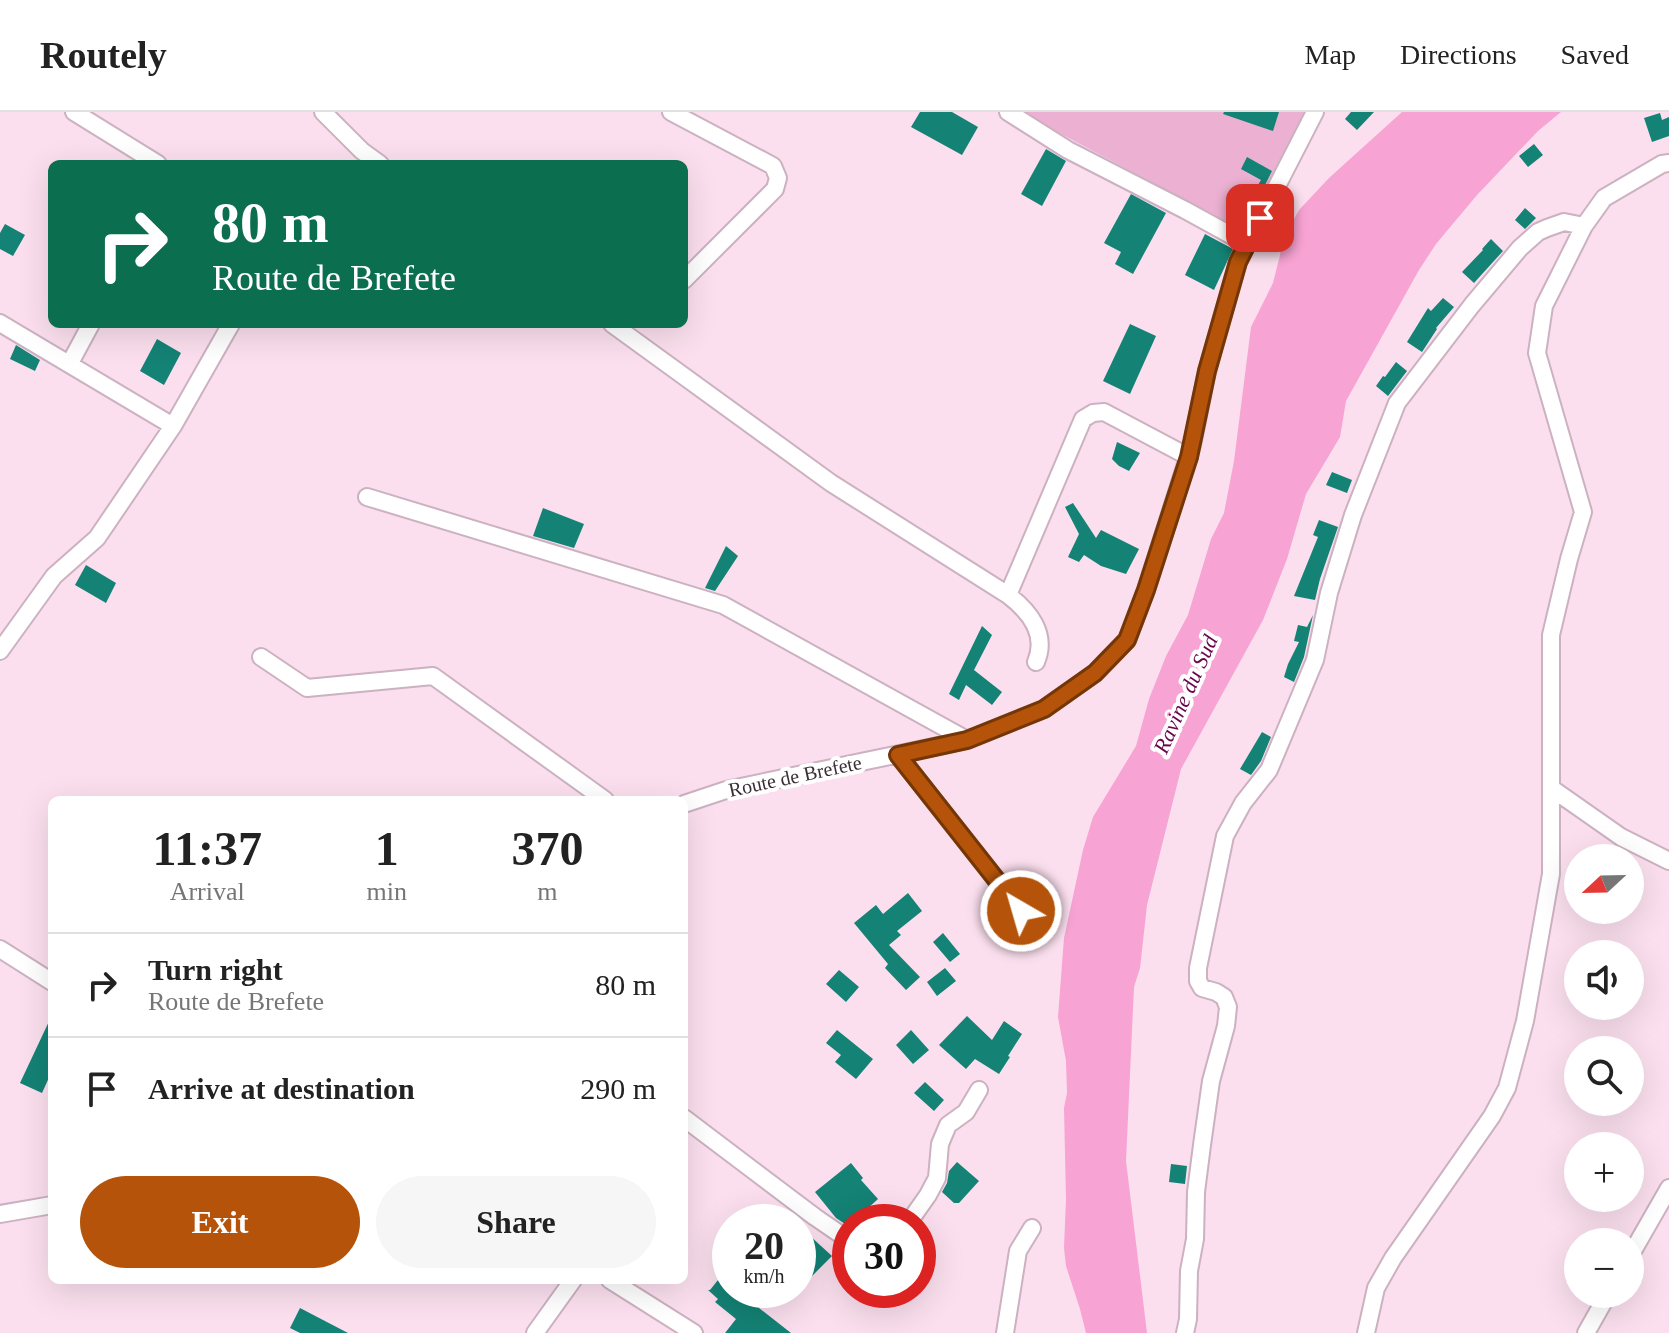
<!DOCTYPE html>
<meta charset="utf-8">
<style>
:root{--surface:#fff;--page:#f6f6f6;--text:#222;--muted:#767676;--line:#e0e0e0;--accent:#b45309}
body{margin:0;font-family:Georgia,serif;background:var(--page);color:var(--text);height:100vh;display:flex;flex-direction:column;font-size:30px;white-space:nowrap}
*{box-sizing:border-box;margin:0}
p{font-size:26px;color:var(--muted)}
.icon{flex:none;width:44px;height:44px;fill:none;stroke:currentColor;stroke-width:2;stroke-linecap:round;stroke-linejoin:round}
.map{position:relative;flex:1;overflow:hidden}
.details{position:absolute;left:48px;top:684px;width:640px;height:488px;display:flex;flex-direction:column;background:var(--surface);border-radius:12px;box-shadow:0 8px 32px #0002}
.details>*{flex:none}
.top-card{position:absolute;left:48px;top:48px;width:640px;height:168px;border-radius:12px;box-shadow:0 8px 32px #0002;background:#0b6e4f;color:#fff;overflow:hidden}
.needle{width:52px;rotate:248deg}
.tools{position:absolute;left:1564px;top:732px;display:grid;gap:16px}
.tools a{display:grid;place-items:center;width:80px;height:80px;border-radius:50%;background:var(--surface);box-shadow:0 8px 32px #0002;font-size:40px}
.speed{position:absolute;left:712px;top:1092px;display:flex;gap:16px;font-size:40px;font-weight:700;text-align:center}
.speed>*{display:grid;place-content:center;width:104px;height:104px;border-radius:50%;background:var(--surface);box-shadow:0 8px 32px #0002;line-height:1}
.speed small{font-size:20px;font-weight:400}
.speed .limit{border:12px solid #d22;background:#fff;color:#111}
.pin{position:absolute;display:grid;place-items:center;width:68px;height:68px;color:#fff;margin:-34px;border-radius:16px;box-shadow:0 4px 12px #0006}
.me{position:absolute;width:88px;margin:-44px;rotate:322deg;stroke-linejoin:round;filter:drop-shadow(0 0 6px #0008)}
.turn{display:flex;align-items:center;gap:28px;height:168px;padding:0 32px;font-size:36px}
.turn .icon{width:104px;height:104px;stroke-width:2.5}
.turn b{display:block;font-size:56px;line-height:68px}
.eta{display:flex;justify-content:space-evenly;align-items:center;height:136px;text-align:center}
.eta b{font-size:48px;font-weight:700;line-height:56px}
.cta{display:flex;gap:16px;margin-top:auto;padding:16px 32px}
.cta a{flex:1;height:92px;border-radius:48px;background:var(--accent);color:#fff;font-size:32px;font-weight:700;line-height:92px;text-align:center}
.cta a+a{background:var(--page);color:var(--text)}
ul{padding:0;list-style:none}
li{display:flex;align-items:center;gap:24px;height:104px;padding:0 32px;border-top:2px solid var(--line)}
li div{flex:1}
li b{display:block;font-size:30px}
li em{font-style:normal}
header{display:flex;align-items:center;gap:48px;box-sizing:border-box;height:112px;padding:0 40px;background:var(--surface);border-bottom:2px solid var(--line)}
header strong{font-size:38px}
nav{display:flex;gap:44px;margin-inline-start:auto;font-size:28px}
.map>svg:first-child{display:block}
.green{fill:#ecb1d2}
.water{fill:#f7a3d3}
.building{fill:#148275}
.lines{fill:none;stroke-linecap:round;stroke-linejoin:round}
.street-casing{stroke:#ccb1c0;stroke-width:20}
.street{stroke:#fff;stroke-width:16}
.route-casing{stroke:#753606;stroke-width:20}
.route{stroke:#b45309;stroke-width:14}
.labels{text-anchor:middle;stroke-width:8;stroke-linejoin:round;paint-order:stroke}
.street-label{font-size:20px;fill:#392f35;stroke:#fff}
.water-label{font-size:22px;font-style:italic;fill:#6a044d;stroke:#fff}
</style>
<header>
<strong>Routely</strong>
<nav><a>Map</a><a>Directions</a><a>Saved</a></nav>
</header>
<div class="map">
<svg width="1669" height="1221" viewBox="0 0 1669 1221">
<rect width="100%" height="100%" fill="#fbdfee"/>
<path class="green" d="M1020 0H1307L1243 119Z"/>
<path class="water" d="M1402 0H1561L1538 19 1477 83 1436 132 1419 158 1346 289 1340 325 1306 382 1287 447 1263 508 1181 657 1147 793 1140 856 1134 875 1126 1049 1147 1221H1086L1080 1197 1066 1154 1064 1136 1066 1087 1064 996 1067 981 1066 949 1058 905 1064 826 1083 738 1093 705 1136 634 1149 587 1166 544 1188 503 1211 427 1224 401 1234 349 1251 215 1273 171 1285 123 1299 98 1329 66Z"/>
<path class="building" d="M920 0H952L978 15 962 43 911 15Z
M1224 0H1279L1273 19 1223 2Z
M1351 0H1374L1357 18 1345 7Z
M1660 1 1662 8 1669 5V24L1652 30 1644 6Z
M1534 32 1543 43 1528 55 1519 44Z
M1046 37 1066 49 1042 94 1021 82Z
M1247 45 1272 59 1260 83 1254 80 1261 68 1241 57Z
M1131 82 1166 101 1133 162 1115 152 1121 140 1104 131Z
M1525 96 1536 106 1525 117 1515 108Z
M5 112 25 123 13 144 0 137V121Z
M1205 122 1233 137 1214 178 1185 163Z
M1491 127 1503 139 1474 171 1462 160 1483 138 1482 137Z
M1443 186 1454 195 1436 216 1437 217 1422 240 1407 230 1428 196 1431 199Z
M1130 212 1156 224 1130 282 1103 269Z
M157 227 181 241 164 273 140 259Z
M16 233 40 248 35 259 10 247Z
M1396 250 1407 259 1388 284 1376 274 1383 264 1385 265Z
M1117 330 1140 341 1129 359 1119 354 1112 347Z
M1332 360 1352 368 1347 381 1326 373Z
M1073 391 1096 426 1101 418 1139 437 1126 462 1101 454 1084 443 1079 450 1068 445 1079 422 1065 395Z
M543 396 584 412 574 436 533 424Z
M1319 408 1338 415 1320 467 1315 488 1294 484 1318 425 1313 423Z
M726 434 738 444 715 479 705 476Z
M86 453 116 471 106 491 75 473Z
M1313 503 1304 545 1294 570 1284 565 1288 552 1299 530 1294 529 1298 513 1307 515Z
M982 514 992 523 974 558 1002 580 992 593 966 573 959 588 949 582Z
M1262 620 1271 625 1261 649 1251 663 1240 657Z
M908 781 922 799 897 819 901 823 889 833 920 865 906 878 885 856 888 852 854 811 876 793 883 802Z
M943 821 960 842 950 850 933 830Z
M945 856 956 869 937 884 927 870Z
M839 858 859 875 846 890 826 872Z
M52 903V959L42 981 20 971Z
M967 904 992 928 1004 909 1022 922 1008 944 1010 945 999 962 975 947 966 957 939 933Z
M837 918 873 947 856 967 835 950 841 943 826 931Z
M911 918 929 938 913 952 896 933Z
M925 970 944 988 934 999 914 981Z
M957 1050 979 1069 959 1091H954L942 1080 947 1071 949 1059Z
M851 1051 863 1066 861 1068 878 1087 853 1110H850L848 1114 836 1106 815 1080Z
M1171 1052 1187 1054 1185 1072 1169 1070Z
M798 1113 832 1144 805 1171 798 1164Z
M730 1153V1178H774L759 1196 791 1221H725L736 1207 715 1190 718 1187 708 1178H710Z
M300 1196 348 1221H300L290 1216Z"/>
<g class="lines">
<g class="street-casing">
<path id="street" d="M74 0 158 52
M323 0 362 39 380 52
M671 0 773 54 778 66 775 77 684 168
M1008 0 1068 38 1185 98 1247 132
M0 211 173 314
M612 212 831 371 1008 483 1083 307 1093 301 1104 300 1189 345
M70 251 91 212
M367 385 723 493 967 628
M1008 483C1029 499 1048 522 1036 550
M0 539 54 464 97 426 173 314 231 212
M261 545 307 576 433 564 605 688
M898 643 1021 799
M1551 676 1621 725 1669 749
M684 692 726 678 967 628 1044 597 1095 561 1127 528 1146 478 1192 333 1207 259 1238 150 1315 0
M0 837 52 870
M684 1006 815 1105 850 1129
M0 1102 52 1093
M909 1110 928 1083 937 1066 940 1032 948 1013 966 1000 979 978
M1630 1144 1669 1076
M610 1168 694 1221
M535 1221 573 1168
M1005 1221 1018 1139 1032 1116
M1185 1221 1188 1207 1189 1159 1195 1127 1196 1080 1202 1033 1211 969 1226 914 1228 895 1224 885 1216 880 1202 876 1198 869V856L1225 724 1243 691 1269 658 1315 548 1329 481 1353 403 1397 291 1472 193 1520 136 1538 120 1547 116 1564 110 1584 114
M1366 1221 1376 1176 1393 1146 1492 1004 1507 976 1525 909 1551 762V523L1569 447 1583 400 1537 241 1544 194 1584 114 1604 86 1662 52 1669 51
M1586 1221 1608 1182"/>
</g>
<use href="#street" class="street"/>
</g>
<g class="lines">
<g class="route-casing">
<path id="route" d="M1021 799 898 643 967 628 1044 597 1095 561 1127 528 1146 478 1189 345 1207 259 1238 150 1260 106"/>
</g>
<use href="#route" class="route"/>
</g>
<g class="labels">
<g class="street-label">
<text transform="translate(795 664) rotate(-12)" y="7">Route de Brefete</text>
</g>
<g class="water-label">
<text transform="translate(1185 582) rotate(-66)" y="8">Ravine du Sud</text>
</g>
</g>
</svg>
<div class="tools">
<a><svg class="needle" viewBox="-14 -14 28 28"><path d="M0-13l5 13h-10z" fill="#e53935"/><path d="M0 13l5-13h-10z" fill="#767676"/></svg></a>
<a><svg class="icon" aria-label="sound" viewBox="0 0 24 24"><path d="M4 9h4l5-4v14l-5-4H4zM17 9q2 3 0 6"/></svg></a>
<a><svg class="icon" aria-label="search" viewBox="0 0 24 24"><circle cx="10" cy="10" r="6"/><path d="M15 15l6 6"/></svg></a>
<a>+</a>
<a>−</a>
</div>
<div class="speed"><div>20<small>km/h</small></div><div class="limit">30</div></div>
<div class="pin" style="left:1260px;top:106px;background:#d93025"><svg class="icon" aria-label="arrive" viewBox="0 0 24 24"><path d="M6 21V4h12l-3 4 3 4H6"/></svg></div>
<svg class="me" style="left:1021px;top:799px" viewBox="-20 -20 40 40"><circle r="17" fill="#b45309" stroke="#fff" stroke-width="3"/><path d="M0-11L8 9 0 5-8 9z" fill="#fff"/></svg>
<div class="top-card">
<div class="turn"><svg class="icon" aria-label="right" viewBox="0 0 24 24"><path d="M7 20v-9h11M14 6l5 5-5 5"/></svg><div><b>80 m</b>Route de Brefete</div></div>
</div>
<section class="details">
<div class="eta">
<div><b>11:37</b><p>Arrival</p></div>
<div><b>1</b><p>min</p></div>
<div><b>370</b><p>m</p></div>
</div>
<ul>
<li><svg class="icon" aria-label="right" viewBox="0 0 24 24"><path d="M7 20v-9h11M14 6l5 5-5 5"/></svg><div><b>Turn right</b><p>Route de Brefete</p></div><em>80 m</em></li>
<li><svg class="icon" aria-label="arrive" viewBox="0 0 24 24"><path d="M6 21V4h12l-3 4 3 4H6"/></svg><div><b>Arrive at destination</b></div><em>290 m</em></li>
</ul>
<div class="cta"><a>Exit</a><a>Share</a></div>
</section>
</div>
